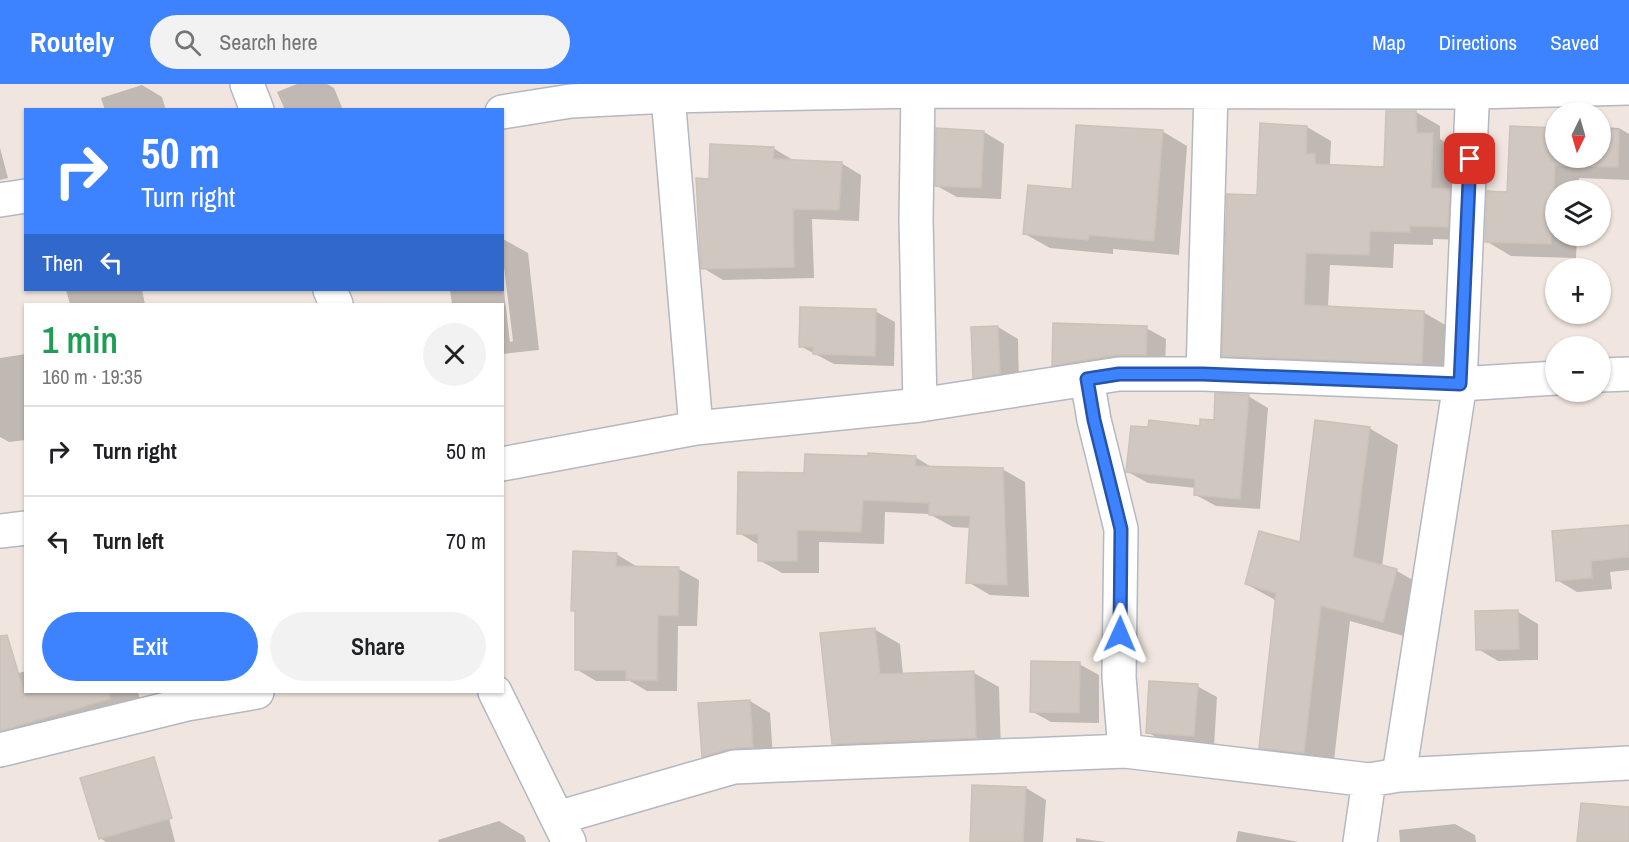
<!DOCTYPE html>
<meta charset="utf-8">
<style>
:root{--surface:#fff;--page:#f2f2f2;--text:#202124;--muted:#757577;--line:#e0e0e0;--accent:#3d82ff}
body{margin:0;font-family:"Archivo Narrow",sans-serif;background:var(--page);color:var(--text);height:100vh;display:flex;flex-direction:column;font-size:22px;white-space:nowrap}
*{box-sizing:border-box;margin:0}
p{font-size:20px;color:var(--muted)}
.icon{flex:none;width:33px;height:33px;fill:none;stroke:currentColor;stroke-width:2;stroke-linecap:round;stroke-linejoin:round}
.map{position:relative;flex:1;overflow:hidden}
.panel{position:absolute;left:24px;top:219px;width:480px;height:390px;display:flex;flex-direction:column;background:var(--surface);border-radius:0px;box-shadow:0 2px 4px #0004}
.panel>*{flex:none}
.guide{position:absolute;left:24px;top:24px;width:480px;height:183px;border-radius:0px;box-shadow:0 2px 4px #0004;background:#3d82ff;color:#fff;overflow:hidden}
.needle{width:39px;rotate:185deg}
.tools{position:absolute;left:1545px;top:18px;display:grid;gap:12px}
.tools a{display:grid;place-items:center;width:66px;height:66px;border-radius:50%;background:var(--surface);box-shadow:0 2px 4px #0004;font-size:30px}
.pin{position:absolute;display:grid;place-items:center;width:51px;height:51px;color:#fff;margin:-26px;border-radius:12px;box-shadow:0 3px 9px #0006}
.me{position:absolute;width:66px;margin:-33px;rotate:1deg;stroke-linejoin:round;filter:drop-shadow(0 0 4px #0008)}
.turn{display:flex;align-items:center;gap:21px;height:126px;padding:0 18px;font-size:27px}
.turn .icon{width:78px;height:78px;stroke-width:2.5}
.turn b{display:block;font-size:42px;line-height:51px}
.then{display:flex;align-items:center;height:57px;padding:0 18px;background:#0003;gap:12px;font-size:22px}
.round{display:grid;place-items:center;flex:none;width:63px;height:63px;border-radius:32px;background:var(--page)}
.headline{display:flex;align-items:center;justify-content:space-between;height:102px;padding:0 18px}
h1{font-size:36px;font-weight:600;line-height:45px;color:#1e9e55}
.action{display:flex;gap:12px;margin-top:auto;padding:12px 18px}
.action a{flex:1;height:69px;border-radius:36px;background:var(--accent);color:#fff;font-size:24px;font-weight:600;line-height:69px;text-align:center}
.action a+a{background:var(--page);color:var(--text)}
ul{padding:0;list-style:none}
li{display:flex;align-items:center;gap:18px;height:90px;padding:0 18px;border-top:2px solid var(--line)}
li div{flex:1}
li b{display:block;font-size:22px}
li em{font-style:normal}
header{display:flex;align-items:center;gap:36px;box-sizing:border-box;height:84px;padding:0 30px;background:var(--accent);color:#fff}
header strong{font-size:28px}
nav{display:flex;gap:33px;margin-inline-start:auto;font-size:21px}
.search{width:420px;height:54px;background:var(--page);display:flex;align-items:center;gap:15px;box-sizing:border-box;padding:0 21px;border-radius:33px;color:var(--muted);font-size:22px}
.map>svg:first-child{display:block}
.shadow{fill:#0003}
.building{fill:#cfc7c0;stroke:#ccc2b8;stroke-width:1.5}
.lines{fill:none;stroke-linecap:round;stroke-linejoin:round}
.street-casing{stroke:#b3b8c2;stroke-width:36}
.street{stroke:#fff;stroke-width:33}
.route-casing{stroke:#2854a6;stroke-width:15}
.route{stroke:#3d82ff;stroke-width:10}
</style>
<header>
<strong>Routely</strong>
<div class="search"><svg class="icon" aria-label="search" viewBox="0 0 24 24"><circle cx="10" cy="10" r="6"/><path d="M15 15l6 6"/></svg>Search here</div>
<nav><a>Map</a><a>Directions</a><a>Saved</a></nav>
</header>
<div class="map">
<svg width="1629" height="758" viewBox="0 0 1629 758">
<rect width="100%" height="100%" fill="#f0e6df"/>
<path class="shadow" d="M297 0H327L334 4 343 26H285L277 8Z
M142 1 162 13 166 26H105L101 14Z
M1416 28 1440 42V55L1456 64 1472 156 1433 155V161L1394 160 1393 184 1330 181 1328 224 1423 228 1447 242 1445 293 1248 285 1224 271 1258 113 1261 41 1307 43 1331 57 1330 80 1333 82 1386 84Z
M1600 43 1619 44 1629 50V96L1579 94V106H1556V152H1577L1576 174 1511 172 1486 157 1556 74H1600Z
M1162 47 1187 62 1179 171 1113 165V170L1050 164 1025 150 1073 107Z
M984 48 1004 60 1001 115 957 113 937 102Z
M0 64 8 94 0 96Z
M773 64 793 76 841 79 861 91 859 137 812 135 814 194 723 196 703 184Z
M502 146 503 155 528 169 539 266 502 270V220H452L450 206H502V191L510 258 513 257 502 166Z
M66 206H142L145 220H70Z
M875 227 895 238 894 282 834 280 800 262Z
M998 243 1018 255 1019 301 994 304 974 293Z
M1146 244 1166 255 1165 282 1073 292 1053 281Z
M26 270V356L9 358 0 353V274Z
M1248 312 1268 324 1260 425 1216 422 1196 411V404L1148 399 1128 388 1201 344 1216 338Z
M1369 344 1398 361 1382 483 1397 487 1425 503 1411 554 1350 537 1333 685 1289 680 1260 663 1277 517 1246 500 1301 460Z
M915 373 933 384 1002 385 1025 398 1029 513 990 511 968 498 971 444 953 443 929 430 885 428 884 460 819 458V489H782L759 476V461L739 449 806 390Z
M1629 443V486L1610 488 1612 505 1577 508 1557 496Z
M616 470 636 482V484L679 485 699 496 697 542H678L677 607H647L630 597H596L576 585V528L572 526Z
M1518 528 1538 540V576L1498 577 1478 565Z
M874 545 900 560 903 590 974 589 999 603 1001 668 859 674 833 659Z
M1079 580 1099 591V639L1051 638 1031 627Z
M26 587V608H138L143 627 0 664V594Z
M1197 602 1217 613 1214 662 1167 659 1147 648Z
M750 617 770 629 773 674 723 683 703 672Z
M158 691 175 758H106L100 754Z
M974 702 1026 704 1046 716 1043 758H971Z
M499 737 524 752 526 758H439L438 756Z
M1455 740 1475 751 1476 758H1400L1399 746Z
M1238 747 1299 758H1236Z
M1076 754 1106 758H1076Z"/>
<path class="building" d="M1386 27H1416L1417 49H1433L1431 104 1450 105 1448 143 1410 142V148L1370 147 1369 171 1306 169 1304 221 1424 227 1422 280 1222 272 1227 110 1257 111 1260 39 1307 42 1306 70H1315V80L1384 83Z
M1076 41 1163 46 1154 157 1089 151 1088 156 1023 150 1028 101 1072 105Z
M1510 42 1556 44V74H1600V46H1619L1618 83 1555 81 1551 160 1485 158 1487 107 1507 108Z
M936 44 984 47 981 104 935 102Z
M710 60 774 63 773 75 842 78 839 126 793 125 794 183 701 185 696 94 709 95Z
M800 223 876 225 875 272 813 270V263H799Z
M1053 239 1147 242 1146 271H1116L1052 282Z
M998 242 1000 290 973 294 971 243Z
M1215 309 1249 311 1240 415 1194 411 1195 395 1126 388 1131 342 1148 343 1149 336 1200 342V335L1214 336Z
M1315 336 1370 343 1353 473 1397 485 1383 538 1321 522 1304 669 1259 664 1276 509 1245 500 1259 447 1300 458Z
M868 369 916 372 915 382 1003 384 1007 501 966 499 970 432 929 431V419L863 416 861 448 797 446V477H758V450H737L738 388 804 389 805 370 868 372Z
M1629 441V473L1591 477 1592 494 1556 497 1552 447Z
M573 467 617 469 616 482 679 483 678 532 658 531 657 596H626V586H575V527H571Z
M1518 526 1519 565 1476 566 1475 527Z
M875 544 880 590 974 587 976 654 832 660 820 549Z
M7 551 24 608H109L110 615 0 647V552Z
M1031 577 1080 578 1079 629 1030 628Z
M1149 597 1198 600 1194 652 1146 649Z
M750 616 753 663 729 665 702 673 698 619Z
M154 673 172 734 99 755 80 694Z
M972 701 1026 703 1023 758H970Z
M1581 719 1629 723V758H1577Z"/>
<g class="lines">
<g class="street-casing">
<path id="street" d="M247 0 257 26
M918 7 916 135 920 321
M668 12 696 344
M502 28 571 17 668 12 918 7 1473 8 1629 4
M0 116 26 112
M330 206 336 220
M1203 290 1211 8
M1600 291 1629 290
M1087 295 1094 336 1121 445 1119 593 1125 667
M502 380 696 344 920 321 1119 290H1203L1460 300 1556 294
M0 447 26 444
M495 608 569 758
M0 666 187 620 257 608
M1399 691 1460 300 1473 0
M557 734 734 683 1125 667 1369 696 1399 691 1629 679
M1360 758 1369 696"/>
</g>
<use href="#street" class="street"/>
</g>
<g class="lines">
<g class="route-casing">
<path id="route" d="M1120 550 1121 445 1094 336 1087 295 1119 290H1203L1460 300 1470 75"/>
</g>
<use href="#route" class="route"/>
</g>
</svg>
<div class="tools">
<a><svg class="needle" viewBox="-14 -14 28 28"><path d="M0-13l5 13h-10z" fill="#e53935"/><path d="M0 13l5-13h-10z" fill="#757577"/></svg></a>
<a><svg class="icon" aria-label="layers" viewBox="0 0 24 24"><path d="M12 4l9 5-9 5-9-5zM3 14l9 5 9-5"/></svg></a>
<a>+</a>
<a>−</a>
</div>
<div class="pin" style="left:1470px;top:75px;background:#d93025"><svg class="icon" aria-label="arrive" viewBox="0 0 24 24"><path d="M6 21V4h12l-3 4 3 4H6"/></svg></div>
<svg class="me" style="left:1120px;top:550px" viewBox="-20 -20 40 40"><path d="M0-17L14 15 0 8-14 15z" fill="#3d82ff" stroke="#fff" stroke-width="4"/></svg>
<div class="guide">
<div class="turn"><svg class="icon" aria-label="right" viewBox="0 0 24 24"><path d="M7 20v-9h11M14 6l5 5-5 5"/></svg><div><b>50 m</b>Turn right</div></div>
<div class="then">Then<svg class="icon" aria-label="left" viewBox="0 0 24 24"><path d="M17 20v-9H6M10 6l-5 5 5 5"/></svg></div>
</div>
<section class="panel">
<div class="headline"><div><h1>1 min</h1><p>160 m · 19:35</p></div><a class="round"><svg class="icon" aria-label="close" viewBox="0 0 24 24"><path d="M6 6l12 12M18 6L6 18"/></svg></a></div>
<ul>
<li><svg class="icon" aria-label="right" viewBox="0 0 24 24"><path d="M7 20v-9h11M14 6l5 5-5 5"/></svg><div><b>Turn right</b></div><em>50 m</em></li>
<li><svg class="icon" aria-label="left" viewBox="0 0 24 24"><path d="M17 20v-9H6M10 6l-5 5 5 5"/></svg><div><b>Turn left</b></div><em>70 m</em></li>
</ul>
<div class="action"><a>Exit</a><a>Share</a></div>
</section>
</div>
